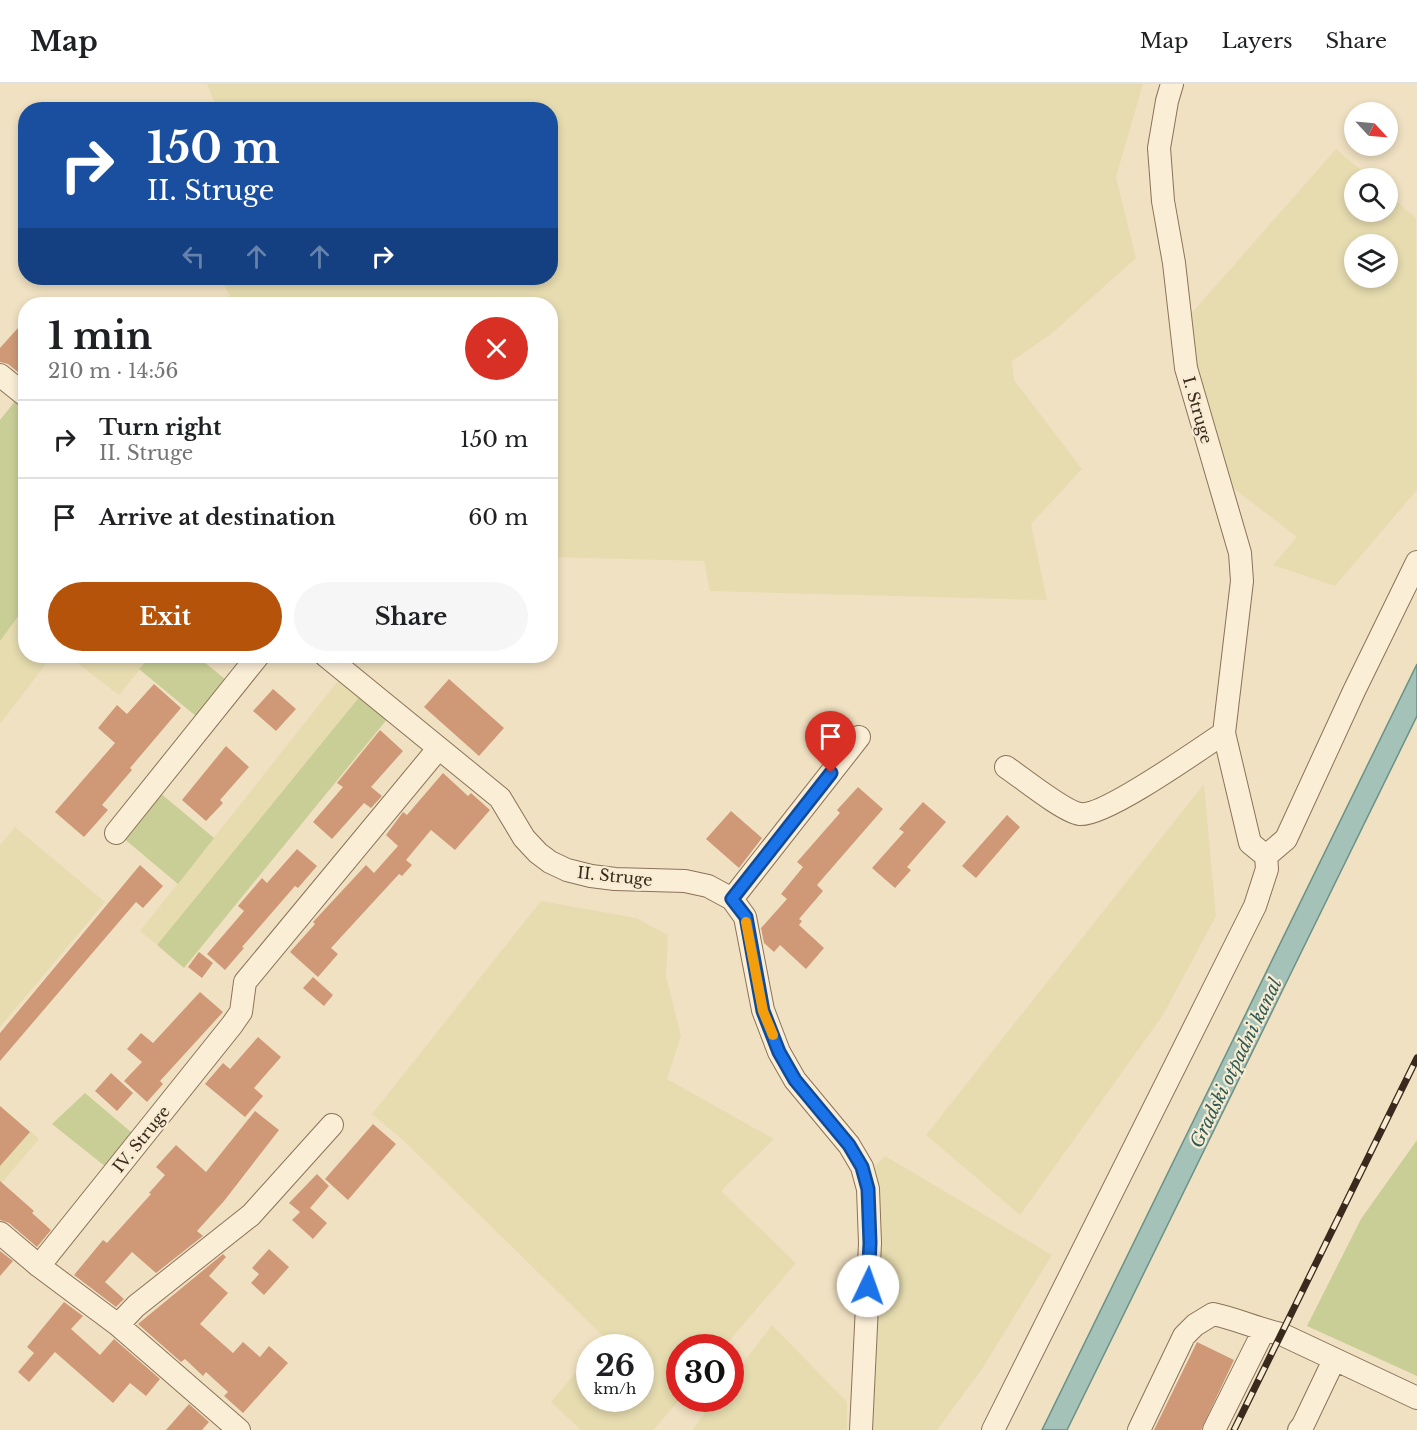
<!DOCTYPE html>
<meta charset="utf-8">
<style>
:root{--surface:#fff;--page:#f6f6f6;--text:#202124;--muted:#757577;--line:#e0e0e0;--accent:#b45309}
body{margin:0;font-family:"Libre Baskerville",serif;background:var(--page);color:var(--text);height:100vh;display:flex;flex-direction:column;font-size:22px;white-space:nowrap}
*{box-sizing:border-box;margin:0}
p{font-size:20px;color:var(--muted)}
.icon{flex:none;width:33px;height:33px;fill:none;stroke:currentColor;stroke-width:2;stroke-linecap:round;stroke-linejoin:round}
.map{position:relative;flex:1;overflow:hidden}
.sheet{position:absolute;left:18px;top:213px;width:540px;height:366px;display:flex;flex-direction:column;background:var(--surface);border-radius:24px;box-shadow:0 3px 9px #0003}
.sheet>*{flex:none}
.hud{position:absolute;left:18px;top:18px;width:540px;height:183px;border-radius:24px;box-shadow:0 3px 9px #0003;background:#1a4fa0;color:#fff;overflow:hidden}
.needle{width:39px;rotate:116deg}
.controls{position:absolute;left:1344px;top:18px;display:grid;gap:12px}
.controls a{display:grid;place-items:center;width:54px;height:54px;border-radius:50%;background:var(--surface);box-shadow:0 3px 9px #0003;font-size:30px}
.speed{position:absolute;left:576px;top:1250px;display:flex;gap:12px;font-size:30px;font-weight:700;text-align:center}
.speed>*{display:grid;place-content:center;width:78px;height:78px;border-radius:50%;background:var(--surface);box-shadow:0 3px 9px #0003;line-height:1}
.speed small{font-size:15px;font-weight:400}
.speed .limit{border:9px solid #d22;background:#fff;color:#111}
.pin{position:absolute;display:grid;place-items:center;width:51px;height:51px;color:#fff;margin:-62px -26px;border-radius:50% 50% 50% 0;rotate:-45deg;box-shadow:0 0 6px #0007}
.pin .icon{rotate:45deg}
.me{position:absolute;width:66px;margin:-33px;rotate:3deg;stroke-linejoin:round;filter:drop-shadow(0 0 4px #0008)}
.turn{display:flex;align-items:center;gap:21px;height:126px;padding:0 30px;font-size:27px}
.turn .icon{width:78px;height:78px;stroke-width:2.5}
.turn b{display:block;font-size:42px;line-height:51px}
.lanes{display:flex;align-items:center;height:57px;padding:0 30px;background:#0003;justify-content:center;gap:30px;direction:ltr}
.lanes .off{opacity:.35}
.round{display:grid;place-items:center;flex:none;width:63px;height:63px;border-radius:32px;background:var(--page)}
.overview{display:flex;align-items:center;justify-content:space-between;height:102px;padding:0 30px}
h1{font-size:36px;font-weight:700;line-height:45px}
.primary-button{display:flex;gap:12px;margin-top:auto;padding:12px 30px}
.primary-button a{flex:1;height:69px;border-radius:36px;background:var(--accent);color:#fff;font-size:24px;font-weight:700;line-height:69px;text-align:center}
.primary-button a+a{background:var(--page);color:var(--text)}
ul{padding:0;list-style:none}
li{display:flex;align-items:center;gap:18px;height:78px;padding:0 30px;border-top:2px solid var(--line)}
li div{flex:1}
li b{display:block;font-size:22px}
li em{font-style:normal}
header{display:flex;align-items:center;gap:36px;box-sizing:border-box;height:84px;padding:0 30px;background:var(--surface);border-bottom:2px solid var(--line)}
header strong{font-size:28px}
nav{display:flex;gap:33px;margin-inline-start:auto;font-size:21px}
.map>svg:first-child{display:block}
.farmland{fill:#e6dcb0;fill-rule:evenodd}
.green{fill:#c9ce96}
.water{fill:#a5c2b9;stroke:#6b9187;stroke-width:1.5}
.building{fill:#cf9977}
.lines{fill:none;stroke-linecap:round;stroke-linejoin:round}
.minor-casing{stroke:#8b7259;stroke-width:24}
.minor{stroke:#faeed6;stroke-width:22}
.rail-casing{stroke:#3a2a1d;stroke-width:7}
.rail{stroke:#f7ebd2;stroke-width:4.5;stroke-dasharray:14;stroke-linecap:butt}
.route-casing{stroke:#114b97;stroke-width:15}
.route{stroke:#1a73e8;stroke-width:10}
.slow{stroke:#f59e0b;stroke-width:10}
.labels{text-anchor:middle;stroke-width:4.5;stroke-linejoin:round;paint-order:stroke}
.street-label{font-size:16px;fill:#3a2a1d;stroke:#f7ebd2}
.water-label{font-size:18px;font-style:italic;fill:#2c5a56;stroke:#f7ebd2}
</style>
<header>
<strong>Map</strong>
<nav><a>Map</a><a>Layers</a><a>Share</a></nav>
</header>
<div class="map">
<svg width="1417" height="1346" viewBox="0 0 1417 1346">
<rect width="100%" height="100%" fill="#f0e1c2"/>
<path class="farmland" d="M207 0H1143L1116 93 1136 174 1050 251 1012 277 1014 296 1082 385 1031 440 1047 516 710 507 704 477 551 473 550 220H222L230 212 220 194H550V26L217 25Z
M1336 65 1370 94H1354V128H1388V110L1416 134 1417 406 1335 502 1273 481 1297 453 1220 394 1183 239ZM1354 160H1388V194H1354Z
M25 523 26 572H52L0 640V557Z
M68 572H151L119 611Z
M341 593 361 611 157 861 140 847Z
M1204 700 1216 832 1163 931 1020 1131 926 1051Z
M15 743 105 818 0 943V761Z
M541 817 636 834 668 851 666 892 681 952 667 995 774 1055 721 1107 796 1179 724 1263H680L681 1314 653 1346H581L551 1318 589 1273 590 1314H640V1263H598L605 1254 404 1057 372 1030Z
M0 1022 39 1055 0 1101Z
M885 1072 1052 1171 982 1285 937 1346H867L871 1086Z
M772 1241 847 1318V1346H692L716 1314H730L731 1295Z"/>
<path class="green" d="M16 316 26 324 25 523 0 557V336Z
M151 572H197L226 596 197 633 139 585Z
M361 611 388 634 184 884 157 861Z
M159 708 214 754 178 800 122 753Z
M85 1009 138 1054 111 1087 52 1040Z
M1417 1056V1292L1307 1242 1361 1135Z"/>
<path class="water" d="M1417 580V632L1067 1346H1042Z"/>
<path class="building" d="M26 235V281L19 289 8 280 0 278V264Z
M449 595 504 644 479 672 424 623Z
M154 600 181 624 130 684 132 686 102 721 108 726 84 753 55 728 115 659 98 644 117 621 127 630Z
M273 605 296 625 276 647 253 627Z
M380 646 403 667 371 703 382 712 371 724 364 719 332 755 313 738 343 703 337 699Z
M226 662 249 683 220 716 223 719 206 737 182 716Z
M443 689 468 712 471 709 490 726 455 766 431 746 406 776 412 781 402 792 399 790 331 864 338 870 318 893 290 868 315 840 313 838 366 781 374 789 398 762 386 751 403 728 407 731Z
M858 703 883 725 817 801 823 807 799 835 802 837 799 841 824 864 806 885 780 861 774 868 764 859 761 844 787 815 781 810 803 783 797 778 840 729 837 726Z
M923 718 946 738 907 783 911 786 895 804 872 784 904 748 899 745Z
M731 727 762 754 739 784 706 755Z
M1007 731 1020 743 976 794 962 782Z
M297 765 317 782 298 804 295 802 242 863 244 864 225 886 207 870 244 827 238 822 262 794 267 799Z
M140 781 163 802 143 824 136 818 0 977V949Z
M199 868 213 879 202 894 188 883Z
M313 893 333 911 324 922 303 904Z
M200 908 223 928 160 997 163 1000 147 1018 124 997 142 978 127 965 141 949 153 959Z
M258 953 281 973 254 1004 263 1012 245 1033 205 1000 223 979 230 985Z
M111 989 133 1009 117 1027 95 1007Z
M0 1022 30 1048 0 1082Z
M255 1027 279 1046 224 1117 197 1147 203 1152 156 1189 132 1168 105 1198 124 1215 116 1223 74 1191 103 1156 107 1159 151 1110 149 1109 165 1091 156 1083 176 1061 206 1088Z
M373 1040 396 1060 348 1116 325 1095Z
M317 1090 329 1102 310 1124 327 1139 313 1155 292 1136 300 1128 289 1119Z
M0 1097 34 1127 32 1129 51 1146 37 1163 9 1139 0 1136Z
M269 1165 289 1183 264 1211 251 1199 259 1190 252 1184Z
M0 1167 13 1177 0 1192Z
M223 1170 226 1173 209 1192 228 1209 200 1240 233 1269 243 1258 260 1273 269 1262 288 1279 243 1329 224 1312 228 1308 206 1288 203 1292 185 1275 181 1278 138 1240Z
M64 1218 83 1232 71 1245 100 1271 114 1255 160 1295 146 1312 130 1299 113 1319 55 1268 29 1298 18 1288 34 1269 27 1263Z
M1197 1258 1234 1276 1201 1346H1154Z
M189 1320 209 1338 202 1346H166Z"/>
<g class="lines">
<g class="minor-casing">
<path id="minor" d="M1172 0 1167 17 1159 64 1163 117 1174 179 1186 284 1240 469 1242 497 1224 649 1250 759 1266 772
M0 291 26 312
M326 572 500 714 524 754 538 769 550 778 567 786 591 792 615 795 685 797 708 802 732 815 745 833 763 926 779 968 795 996 849 1061 862 1083 868 1105 870 1159 861 1346
M1006 683C1021 693 1064 728 1080 730 1104 733 1200 665 1224 649
M116 749 258 572
M1266 772 1286 755 1354 607 1417 478
M732 815 859 653
M0 1149 39 1182 118 1241 239 1346
M39 1182 232 941 241 928 245 898 438 665
M118 1241 136 1222 251 1131 332 1041
M993 1346 1255 822 1267 785 1266 772
M1139 1346 1184 1252 1195 1241 1213 1230C1237 1235 1258 1245 1281 1250L1417 1314
M1214 1346 1264 1246
M1299 1346 1303 1341 1334 1276"/>
</g>
<use href="#minor" class="minor"/>
<g class="rail-casing">
<path id="rail" d="M1234 1346 1417 974"/>
</g>
<use href="#rail" class="rail"/>
</g>
<g class="lines">
<g class="route-casing">
<path id="route" d="M831 689 732 815 746 833 763 927 779 968 795 996 849 1061 862 1083 868 1105 870 1159 868 1202"/>
</g>
<use href="#route" class="route"/>
<path class="slow" d="M746 838 763 927 773 951"/>
</g>
<g class="labels">
<g class="street-label">
<text transform="translate(1198 326) rotate(74)" y="6">I. Struge</text>
<text transform="translate(615 792) rotate(6)" y="6">II. Struge</text>
<text transform="translate(141 1055) rotate(-51)" y="6">IV. Struge</text>
</g>
<g class="water-label">
<text transform="translate(1236 979) rotate(-64)" y="6">Gradski otpadni kanal</text>
</g>
</g>
</svg>
<div class="controls">
<a><svg class="needle" viewBox="-14 -14 28 28"><path d="M0-13l5 13h-10z" fill="#e53935"/><path d="M0 13l5-13h-10z" fill="#757577"/></svg></a>
<a><svg class="icon" aria-label="search" viewBox="0 0 24 24"><circle cx="10" cy="10" r="6"/><path d="M15 15l6 6"/></svg></a>
<a><svg class="icon" aria-label="layers" viewBox="0 0 24 24"><path d="M12 4l9 5-9 5-9-5zM3 14l9 5 9-5"/></svg></a>
</div>
<div class="speed"><div>26<small>km/h</small></div><div class="limit">30</div></div>
<div class="pin" style="left:831px;top:689px;background:#d93025"><svg class="icon" aria-label="arrive" viewBox="0 0 24 24"><path d="M6 21V4h12l-3 4 3 4H6"/></svg></div>
<svg class="me" style="left:868px;top:1202px" viewBox="-20 -20 40 40"><circle r="19" fill="#fff"/><path d="M0-13L10 11 0 6-10 11z" fill="#1a73e8"/></svg>
<div class="hud">
<div class="turn"><svg class="icon" aria-label="right" viewBox="0 0 24 24"><path d="M7 20v-9h11M14 6l5 5-5 5"/></svg><div><b>150 m</b>II. Struge</div></div>
<div class="lanes"><svg class="icon off" aria-label="left" viewBox="0 0 24 24"><path d="M17 20v-9H6M10 6l-5 5 5 5"/></svg><svg class="icon off" aria-label="ahead" viewBox="0 0 24 24"><path d="M12 20V5M6 11l6-6 6 6"/></svg><svg class="icon off" aria-label="ahead" viewBox="0 0 24 24"><path d="M12 20V5M6 11l6-6 6 6"/></svg><svg class="icon" aria-label="right" viewBox="0 0 24 24"><path d="M7 20v-9h11M14 6l5 5-5 5"/></svg></div>
</div>
<section class="sheet">
<div class="overview"><div><h1>1 min</h1><p>210 m · 14:56</p></div><a class="round" style="background:#d93025;color:#fff"><svg class="icon" aria-label="close" viewBox="0 0 24 24"><path d="M6 6l12 12M18 6L6 18"/></svg></a></div>
<ul>
<li><svg class="icon" aria-label="right" viewBox="0 0 24 24"><path d="M7 20v-9h11M14 6l5 5-5 5"/></svg><div><b>Turn right</b><p>II. Struge</p></div><em>150 m</em></li>
<li><svg class="icon" aria-label="arrive" viewBox="0 0 24 24"><path d="M6 21V4h12l-3 4 3 4H6"/></svg><div><b>Arrive at destination</b></div><em>60 m</em></li>
</ul>
<div class="primary-button"><a>Exit</a><a>Share</a></div>
</section>
</div>
